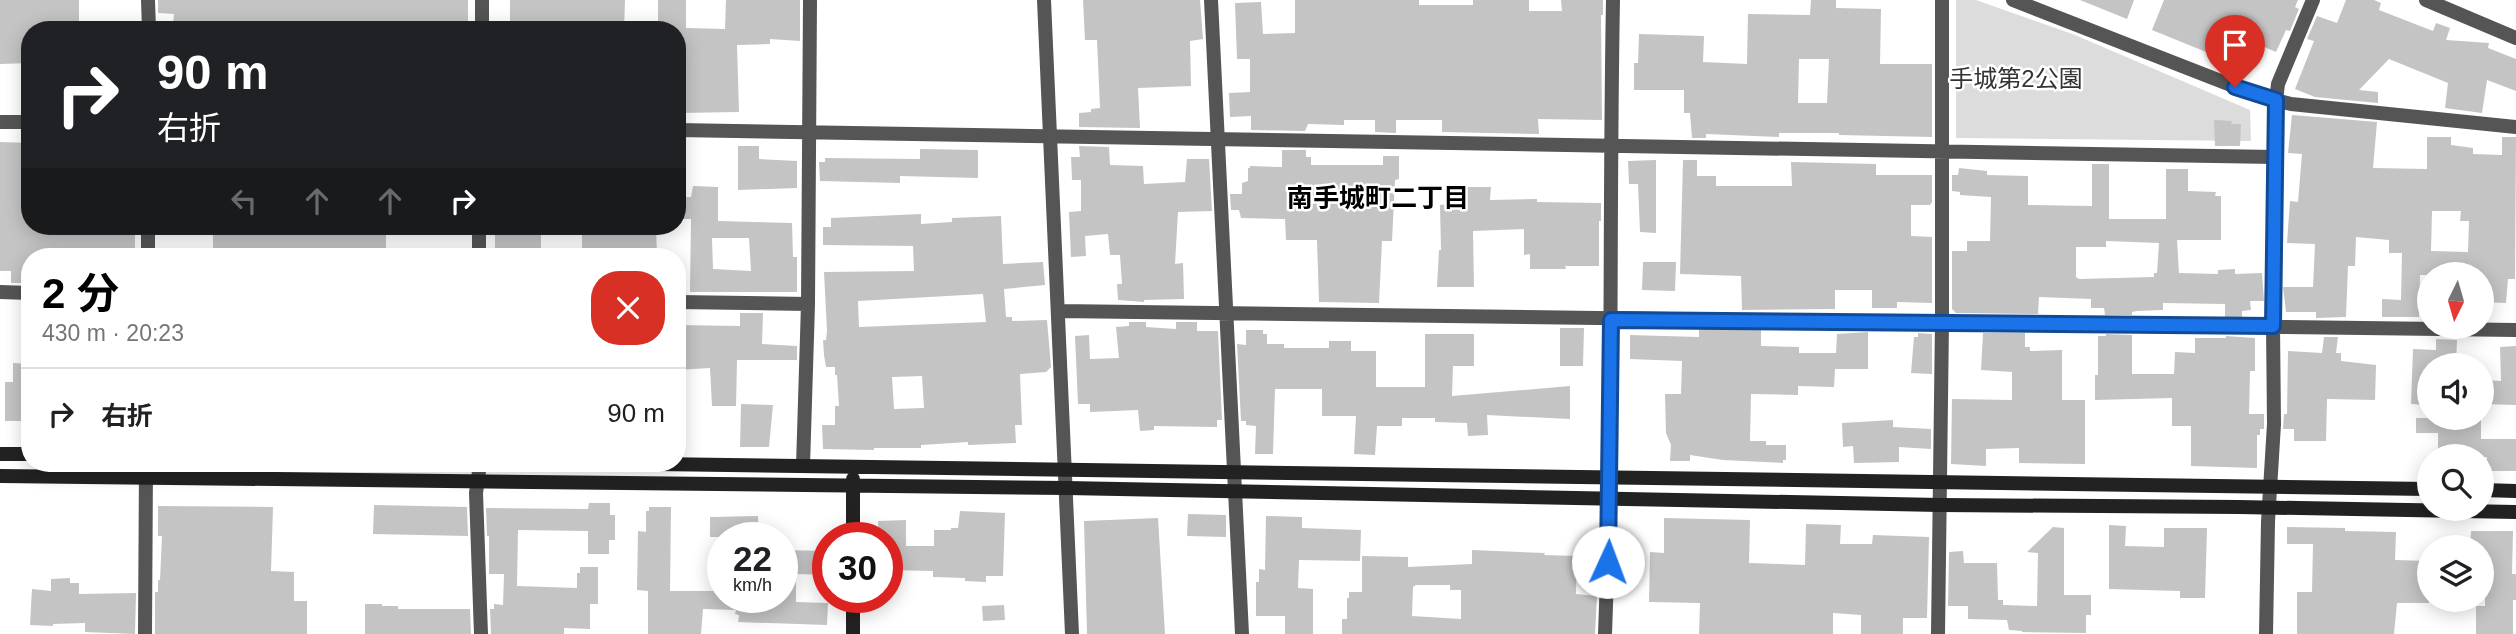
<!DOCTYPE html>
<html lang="ja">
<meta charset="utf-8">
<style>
:root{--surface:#fff;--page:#f2f2f2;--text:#202124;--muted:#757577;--line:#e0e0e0;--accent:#000}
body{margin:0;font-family:Helvetica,"Noto Sans JP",sans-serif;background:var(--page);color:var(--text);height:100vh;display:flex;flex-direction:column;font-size:26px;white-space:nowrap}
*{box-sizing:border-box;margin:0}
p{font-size:23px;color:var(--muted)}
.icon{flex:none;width:38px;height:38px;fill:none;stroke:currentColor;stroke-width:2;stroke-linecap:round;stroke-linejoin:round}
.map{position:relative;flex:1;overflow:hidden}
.drawer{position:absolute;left:21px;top:248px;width:665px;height:224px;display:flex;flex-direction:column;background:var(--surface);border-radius:28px;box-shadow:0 4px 18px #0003}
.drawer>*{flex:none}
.banner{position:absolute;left:21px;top:21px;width:665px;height:214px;border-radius:28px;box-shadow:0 4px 18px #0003;background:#202124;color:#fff;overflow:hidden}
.needle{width:46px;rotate:185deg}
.fabs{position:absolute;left:2417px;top:262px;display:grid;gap:14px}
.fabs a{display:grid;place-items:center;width:77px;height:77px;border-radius:50%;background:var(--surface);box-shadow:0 4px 18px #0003;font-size:35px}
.speed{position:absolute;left:707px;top:522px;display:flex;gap:14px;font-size:35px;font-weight:700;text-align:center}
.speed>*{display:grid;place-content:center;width:91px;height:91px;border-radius:50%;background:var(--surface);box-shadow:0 4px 18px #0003;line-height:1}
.speed small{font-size:18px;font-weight:400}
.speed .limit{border:10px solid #d22;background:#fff;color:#111}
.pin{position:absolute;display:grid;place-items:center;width:60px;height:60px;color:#fff;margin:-72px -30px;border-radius:50% 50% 50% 0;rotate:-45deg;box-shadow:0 0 7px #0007}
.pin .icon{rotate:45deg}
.me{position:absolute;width:77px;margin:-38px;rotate:2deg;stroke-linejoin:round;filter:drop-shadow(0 0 5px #0008)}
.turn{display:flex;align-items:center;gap:24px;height:147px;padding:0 21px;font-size:32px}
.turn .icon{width:91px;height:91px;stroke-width:2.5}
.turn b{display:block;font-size:49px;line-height:60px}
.lanes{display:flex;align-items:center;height:66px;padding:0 21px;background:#0003;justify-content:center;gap:35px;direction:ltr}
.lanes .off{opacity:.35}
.round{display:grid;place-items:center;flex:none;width:74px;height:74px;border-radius:28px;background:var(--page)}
.summary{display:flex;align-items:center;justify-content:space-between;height:119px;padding:0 21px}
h1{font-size:42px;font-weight:700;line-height:52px;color:var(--accent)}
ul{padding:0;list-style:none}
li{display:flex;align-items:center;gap:21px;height:91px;padding:0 21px;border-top:2px solid var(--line)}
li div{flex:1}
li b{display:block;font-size:26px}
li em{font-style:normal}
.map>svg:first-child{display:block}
.green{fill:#dcdcdc}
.building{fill:#c4c4c4;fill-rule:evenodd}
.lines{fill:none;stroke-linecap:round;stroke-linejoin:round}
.street{stroke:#555;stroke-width:14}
.secondary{stroke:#222;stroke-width:14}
.route-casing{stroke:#114b97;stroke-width:18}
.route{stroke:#1a73e8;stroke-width:12}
.labels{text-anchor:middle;stroke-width:5;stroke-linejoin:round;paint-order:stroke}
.park-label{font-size:24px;fill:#333;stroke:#fff}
.neighbourhood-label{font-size:26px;font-weight:bold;fill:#000;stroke:#fff}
</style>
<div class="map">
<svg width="2516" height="634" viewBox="0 0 2516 634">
<rect width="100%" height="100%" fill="#fff"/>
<path class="green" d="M1956 0H1976L2075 35 2250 110 2251 141 1956 138Z"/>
<path class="building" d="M0 0H79V30H30V63L0 64Z
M158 0H468V23H464V30H383V27L253 30 173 26 174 14 158 13Z
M510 0H625L624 30H510Z
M658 0H686V28L725 29 726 0H800V41L770 39V44L737 45 739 112 678 113 680 98 677 30H658Z
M1083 0H1200L1203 39 1190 41 1191 86 1138 88 1140 128 1079 127V113L1091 112V109L1100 108 1097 40H1085Z
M1295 0H1419V5H1473V0H1529V11H1562L1561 0H1603V15H1601L1602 120 1538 119 1539 134 1442 132V120H1396V133L1375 132V120H1344V125L1308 124 1305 131 1251 130V116L1230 117 1229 93 1250 92V59H1237L1235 3 1261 2 1263 34 1295 33Z
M1811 0H1836V8L1881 9 1880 64H1932V137L1839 135V133H1779V137L1706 134V138H1692L1690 113H1684V90H1634V63H1638L1639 34 1704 36 1703 62 1747 64 1748 14 1810 15ZM1799 59H1829L1827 103H1798Z
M2080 0H2134L2127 19Z
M2164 0H2298L2295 7 2299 9 2290 31 2286 30 2276 52 2227 31 2216 56 2152 30Z
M2346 0H2374L2381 3 2379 10 2433 31 2436 23 2450 28 2446 40 2489 43 2488 48 2516 59V91L2487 80 2482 113 2445 108 2448 83 2389 59 2359 90 2378 92V103L2315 97 2295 89 2314 41 2307 39 2317 16 2337 23Z
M2292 115 2377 122 2373 168 2427 169V137H2451V145L2473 148V154L2502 155V137H2516L2515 279H2508L2506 303 2482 302V275H2420L2419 317H2382V299L2401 300 2402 253H2389V240L2356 237 2355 266H2348L2346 317 2316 318V312H2286L2283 287H2313L2315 244 2287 243 2290 201 2298 202 2302 154 2288 153ZM2432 211H2461L2460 221H2469L2468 252 2431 251Z
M2214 120 2232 121 2231 124H2241L2240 146H2215Z
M0 142 30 143V226H135V257H30V283H11V271H0Z
M738 146H759V159L797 161V188L738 190Z
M1079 146 1109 147 1110 165 1143 166 1144 184 1185 182 1187 159H1209L1212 211 1178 212 1175 264 1183 263 1184 299 1144 300V302L1118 300 1117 284H1122L1120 255H1110L1108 234 1085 236 1086 256 1071 257 1069 212 1081 211V180H1072L1071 157H1080Z
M920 149 978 150V178L900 176V183L820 181 819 162H825V158L920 159Z
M1282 150H1306V157H1311V165H1383V156H1399V179L1395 180 1392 241H1382L1379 303 1319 302 1317 240H1286L1285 219 1241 218 1239 210H1231L1230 194H1242V183L1248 181V168H1250V166L1282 167Z
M1656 160V233L1640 232 1638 184H1629L1628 161Z
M1683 160H1697V176H1716V186H1792L1791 162 1876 164V175H1932V202L1930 205H1911V236L1932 237V303L1897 302V308H1872V290H1835V309L1742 310 1741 276 1680 274Z
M2092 164H2109V219H2166V169H2188V191L2216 192 2215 196H2221V240H2177L2179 273 2218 274V270L2235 269V274L2262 273 2264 301H2250L2251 310 2242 311V317H2225V304L2163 303V310L2137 311 2132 312V315H2105L2104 308H2091V299L2039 297 2038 314 1956 313 1952 309V251H1967V241H1990L1991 197 1960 195V192L1952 191V175H1958L1959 168 1987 171V175L2028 176V205L2092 206ZM2106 241 2159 243 2157 273H2154V277L2079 279 2076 277V247H2106Z
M693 186 718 187V221L792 223 793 257H797V292H690L691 219H677V197H691ZM712 238H749L751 271 713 269Z
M1462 187H1491L1490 200 1537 199V202L1601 203V221H1599V266H1565L1566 269H1530V254L1524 255V229L1473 231 1474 287H1437L1439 250H1441L1440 205 1462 203Z
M921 214V224L952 222V218L1001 216 1003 264 1043 262 1045 285 1004 289 1006 317H1012V321L1047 320 1051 367 1046 372 1020 374 1022 425H1015L1016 443 968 445V442L921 445V448H874V450L823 449 822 425H835V406H839L837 375H835V367H826L824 355 823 340H826L827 331 824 272 914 271 913 246 823 245V227H831V218ZM983 294 986 322 859 327 858 301ZM922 376 924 408 894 409 892 377Z
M222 226H386V253L322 249V257H213V232H222Z
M495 226H541V257H495Z
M582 226H656L657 257H582Z
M1643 262H1676L1675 291 1642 290Z
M740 313H763L762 344 797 346V360H737L736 406H712L710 368 677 370V325L740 326Z
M1129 322H1146V327L1176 329V322H1197V331H1218L1222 420H1217V427L1154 426V430L1140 431 1138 410 1090 412V404H1078L1075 336 1089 335 1090 359 1119 358 1116 327 1129 326Z
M1560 328H1584L1583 366H1560Z
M1699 329 1761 330V346L1799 347V353H1836L1837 334 1868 332V369H1835L1834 387 1798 386V395L1751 394 1750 441H1766V445H1786V460H1783V463L1723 460 1690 455V461H1670L1671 445 1666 433 1665 394H1681L1682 361 1630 359V335L1699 337Z
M1246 330H1263V334H1267V344H1284V348H1329V341H1351V351H1376V387H1425V334H1474V366H1453L1452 396 1570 386V419L1487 415 1488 435 1468 436 1467 423 1435 422V418H1402V426H1377L1375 455 1354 454 1356 416H1322V389H1275L1273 454H1255L1256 426 1246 425V421H1241L1237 344 1246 345Z
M1918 333 1932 334V374L1911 373 1914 337H1918Z
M1983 333H2025V347H2030V351L2062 350V400H2085V464L2019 463V448L1986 449V466L1951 464 1952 399 2012 400V372L1981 370Z
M2106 334 2132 335V374H2174L2175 352 2195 353V338H2226V336L2255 338V371H2250L2249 414H2264V429H2260V435H2257V468L2191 466V426H2172V398L2095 400V375H2098V336H2106Z
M2324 337H2338L2336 353H2341V361L2376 365 2375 400 2327 399 2326 441H2294V429H2283L2284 414H2287L2288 351 2322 353Z
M2436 339 2457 340 2456 366H2429V405L2411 404 2413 349 2436 350Z
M2516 346V405L2482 404V380L2501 381 2500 347Z
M13 363 30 364V421H5V382H13Z
M741 404 773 405 769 447H740Z
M2416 418H2481V439H2516V471H2487V457H2438V433H2416Z
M1893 420V427L1931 429V449L1899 447V462L1854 463 1853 446 1843 447 1842 423Z
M589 503H610V515H615V540H609V554H588V531L518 530 517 586 577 588V573H580V567H598V604H590V629L564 628V634H491L490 609H494V604L503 605 504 574H489V536H487L486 508 588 509Z
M374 505 467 507 468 536 373 534Z
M158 506 273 507 271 571 294 572V601H307V634H155V592H158V580H160L162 536H158Z
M649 507H671L670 591H723V597H782V550L828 551V575L796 574V602L828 603 827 625 738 622 739 615 735 614 736 610 703 609 701 634H648V591L637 590 638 531 646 532V511H649Z
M960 511 1005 513 1003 576H986V582L965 581V578L933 577V571L887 570V537H879L878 521 906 520V546H934V530H951V528H958Z
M1188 514 1226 515V537L1187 536Z
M758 516 759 537H710V517Z
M1266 516 1302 517V528L1361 530 1360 561 1299 560 1298 588 1313 589V634H1285V616H1256V582H1259V569L1265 570Z
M1158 518 1165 634H1087L1084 521Z
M1664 518 1750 520 1749 563 1805 565 1806 524 1841 525 1840 544H1872L1873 535 1929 537 1927 618H1903V634H1861V615L1833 613V634H1699L1700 603 1649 602 1650 552 1664 553Z
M2109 525 2126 526 2125 546 2164 547V528H2207L2205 598H2180V591L2109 589Z
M2053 527 2064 528V595H2091V615H2086V633L2022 632V631L2009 630 2007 620 1968 619V606H1948L1949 552 1963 551 1964 563H1997L1998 600H2003V605L2037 606 2038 553 2027 552Z
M2287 527 2345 528V531L2396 532 2395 560 2429 561V603H2397L2394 634H2297V592H2312L2313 544H2287Z
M2471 531H2513L2512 574H2516V600H2513V634H2476V606H2485V565H2482V548H2470Z
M1472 550 1545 553 1544 555 1577 556 1576 594 1597 596 1595 634H1342V619H1347V598H1349V592H1362V556L1408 557V567L1472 564ZM1416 585H1450V590H1461V619L1412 616 1413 587Z
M70 578V583H79V594L136 593 135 634 85 632V623L53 624V626L30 625 32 589 51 591V579Z
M365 604H382V606H398V609H470L471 634H365Z
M1004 605 1005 620 983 621 982 606Z"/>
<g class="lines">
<path class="street" d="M148 0 149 30
M1044 0 1072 634
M1211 0 1242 634
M2013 0 2259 96 2291 104 2516 127
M2426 0 2516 38
M482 30V0
M0 122H30
M677 130 2275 157
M148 257V226
M479 257V226
M0 292 30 293
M677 302 808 304
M1059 311 2516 330
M480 464 476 493 481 634
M803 466 808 304 810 0
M145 634 146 464
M1605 634C1613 423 1609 211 1613 0
M1938 634 1942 322V0
M2266 634 2268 522 2274 424 2273 326 2276 101 2278 84 2313 0"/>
<path class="secondary" d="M0 454H30
M656 464 2429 489
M0 476 1067 488 1940 505 2239 507 2516 512
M2482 490 2516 491
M853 537V479
M853 634V597"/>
</g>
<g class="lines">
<g class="route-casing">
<path id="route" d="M1608 562 1611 320 2273 326 2276 100 2235 87"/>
</g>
<use href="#route" class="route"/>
</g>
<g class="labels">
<g class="park-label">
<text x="2016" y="87">手城第2公園</text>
</g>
<g class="neighbourhood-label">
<text x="1378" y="207">南手城町二丁目</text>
</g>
</g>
</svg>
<div class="fabs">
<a><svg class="needle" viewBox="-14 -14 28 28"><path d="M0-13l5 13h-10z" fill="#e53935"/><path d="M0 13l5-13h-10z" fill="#757577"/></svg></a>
<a><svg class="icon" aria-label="sound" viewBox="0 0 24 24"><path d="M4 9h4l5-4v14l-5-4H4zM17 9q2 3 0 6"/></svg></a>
<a><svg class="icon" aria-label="search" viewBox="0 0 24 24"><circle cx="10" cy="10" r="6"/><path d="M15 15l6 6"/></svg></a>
<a><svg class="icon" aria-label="layers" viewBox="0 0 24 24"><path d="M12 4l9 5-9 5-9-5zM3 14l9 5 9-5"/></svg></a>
</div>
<div class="speed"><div>22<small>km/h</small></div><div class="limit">30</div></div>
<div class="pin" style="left:2235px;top:87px;background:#d93025"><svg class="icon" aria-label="arrive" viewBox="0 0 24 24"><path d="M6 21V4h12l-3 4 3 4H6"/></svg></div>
<svg class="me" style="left:1608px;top:562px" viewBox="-20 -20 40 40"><circle r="19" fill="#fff"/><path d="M0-13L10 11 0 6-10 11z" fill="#1a73e8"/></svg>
<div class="banner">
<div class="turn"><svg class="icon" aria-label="right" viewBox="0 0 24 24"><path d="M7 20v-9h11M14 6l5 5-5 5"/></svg><div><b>90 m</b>右折</div></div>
<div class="lanes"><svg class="icon off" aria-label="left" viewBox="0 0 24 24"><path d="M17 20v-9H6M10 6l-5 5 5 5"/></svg><svg class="icon off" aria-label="ahead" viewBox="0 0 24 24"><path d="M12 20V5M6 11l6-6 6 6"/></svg><svg class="icon off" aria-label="ahead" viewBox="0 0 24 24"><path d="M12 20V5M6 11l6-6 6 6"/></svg><svg class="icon" aria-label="right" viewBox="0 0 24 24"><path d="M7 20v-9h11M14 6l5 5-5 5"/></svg></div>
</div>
<section class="drawer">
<div class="summary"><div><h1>2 分</h1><p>430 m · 20:23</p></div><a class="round" style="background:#d93025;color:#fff"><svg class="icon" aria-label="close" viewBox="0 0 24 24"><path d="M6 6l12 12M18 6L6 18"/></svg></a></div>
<ul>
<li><svg class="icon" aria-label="right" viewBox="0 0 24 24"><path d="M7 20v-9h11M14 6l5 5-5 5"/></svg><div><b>右折</b></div><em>90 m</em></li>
</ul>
</section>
</div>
